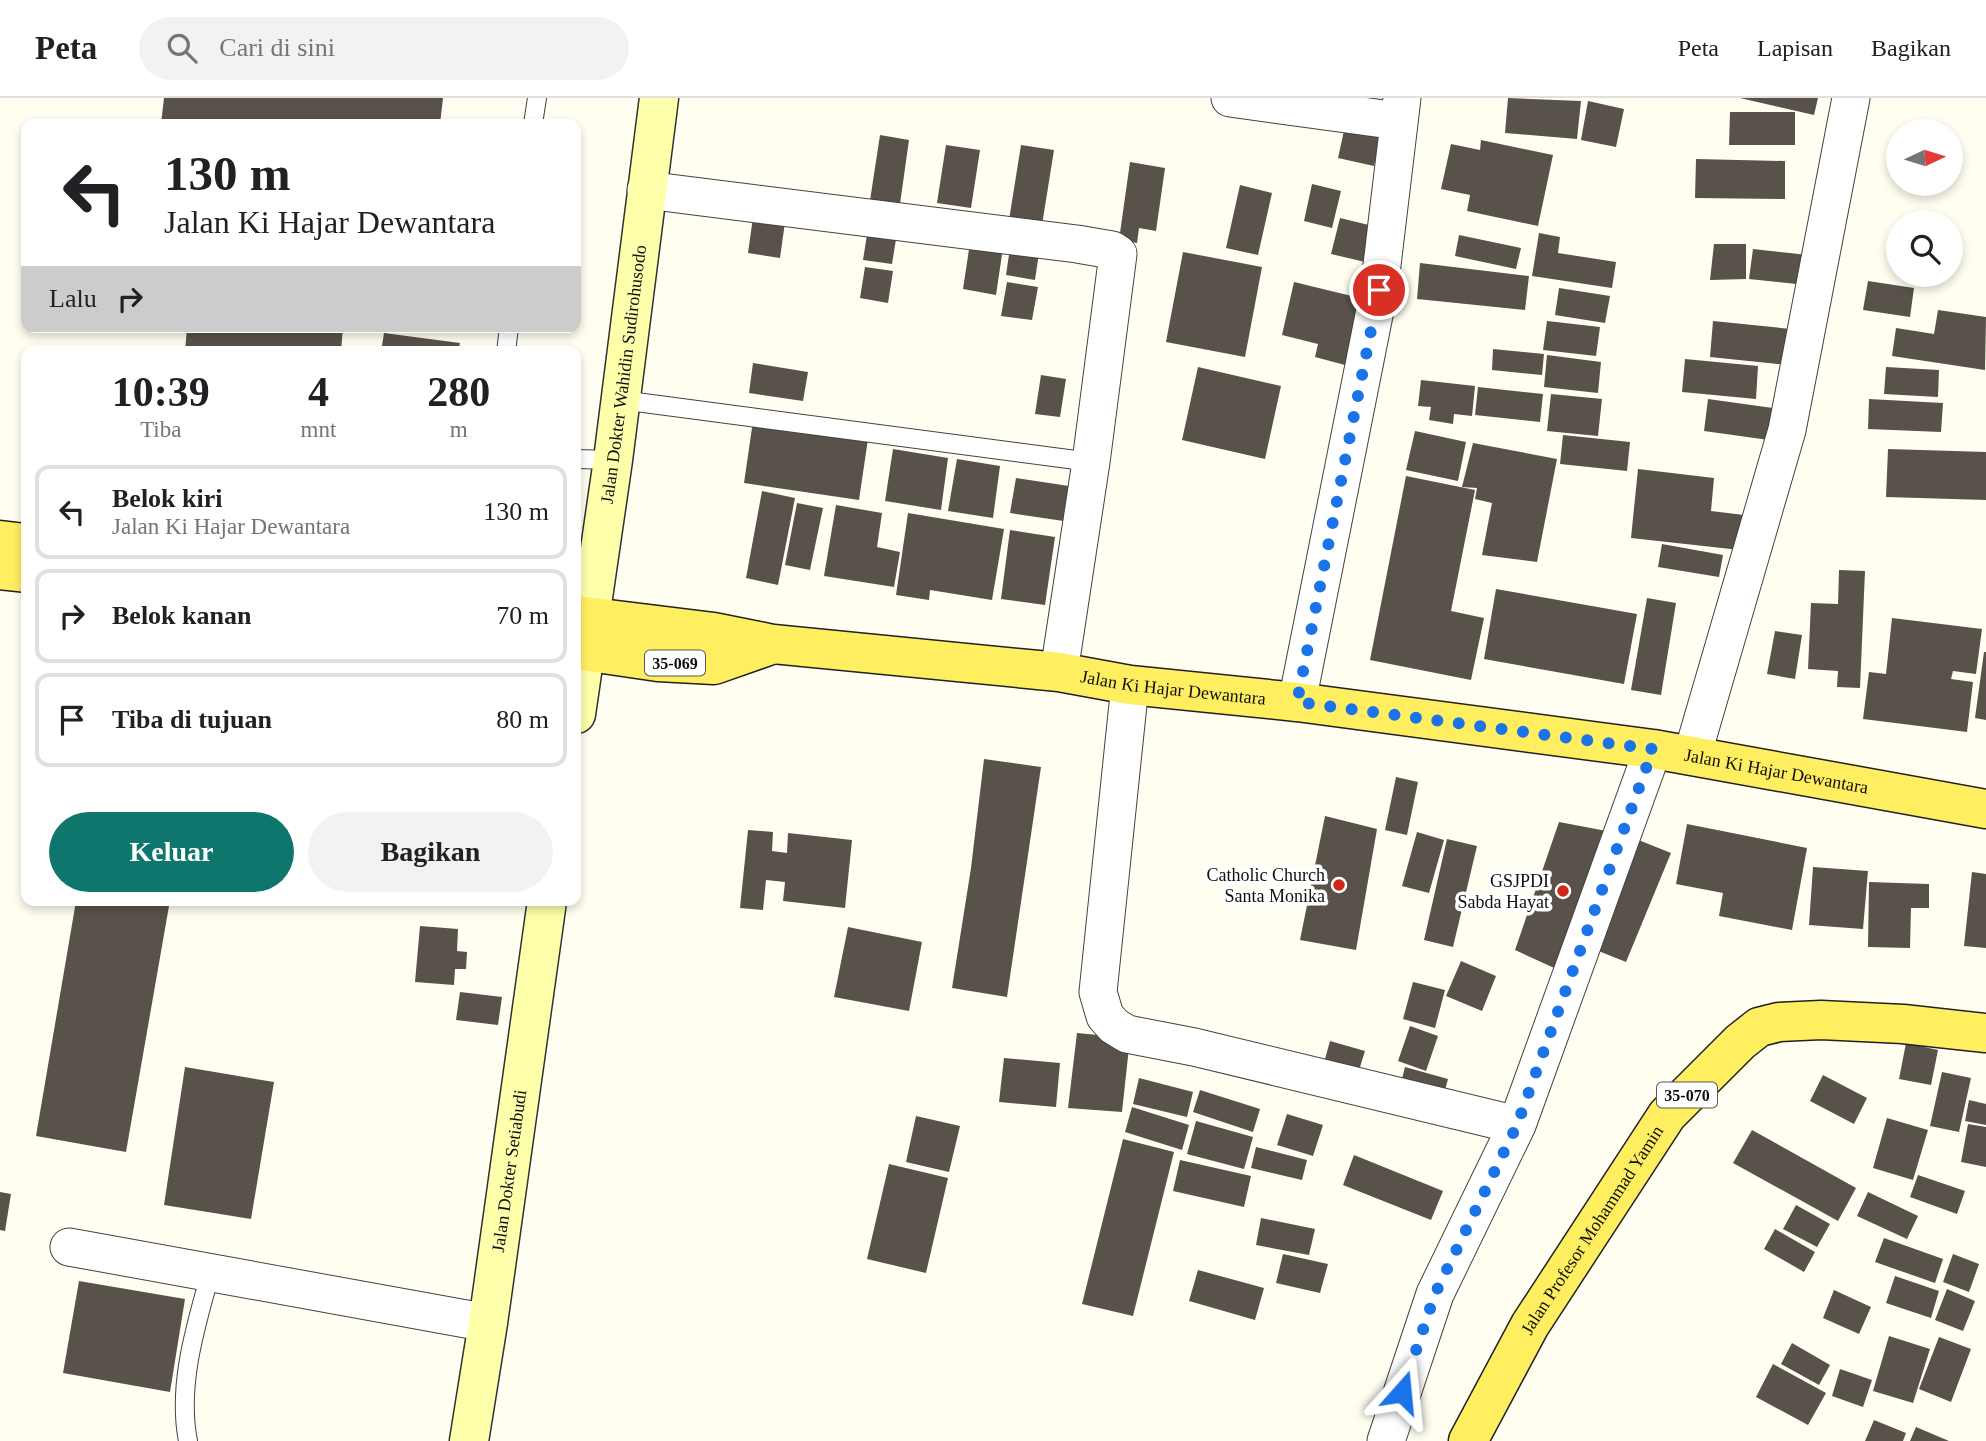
<!DOCTYPE html>
<html lang="id">
<style>
:root{--surface:#fff;--page:#f2f2f2;--text:#202124;--muted:#757577;--line:#e0e0e0;--accent:#0f766e}
body{margin:0;font-family:"Times New Roman",serif;background:var(--page);color:var(--text);height:100vh;display:flex;flex-direction:column;font-size:26px;white-space:nowrap}
*{box-sizing:border-box;margin:0}
p{font-size:23px;color:var(--muted)}
.icon{flex:none;width:38px;height:38px;fill:none;stroke:currentColor;stroke-width:2;stroke-linecap:round;stroke-linejoin:round}
.map{position:relative;flex:1;overflow:hidden}
.sheet{position:absolute;left:21px;top:248px;width:560px;height:560px;display:flex;flex-direction:column;background:var(--surface);border-radius:14px;box-shadow:0 4px 10px #0003}
.sheet>*{flex:none}
.hud{position:absolute;left:21px;top:21px;width:560px;height:214px;border-radius:14px;box-shadow:0 4px 10px #0003;background:#fff;color:var(--text);overflow:hidden}
.needle{width:46px;rotate:86deg}
.controls{position:absolute;left:1886px;top:21px;display:grid;gap:14px}
.controls a{display:grid;place-items:center;width:77px;height:77px;border-radius:50%;background:var(--surface);box-shadow:0 4px 10px #0003;font-size:35px}
.pin{position:absolute;display:grid;place-items:center;width:60px;height:60px;color:#fff;margin:-30px;border:4px solid #fff;border-radius:50%;box-shadow:0 2px 7px #0007}
.me{position:absolute;width:77px;margin:-38px;rotate:18deg;stroke-linejoin:round;filter:drop-shadow(0 0 5px #0008)}
.turn{display:flex;align-items:center;gap:24px;height:147px;padding:0 28px;font-size:32px}
.turn .icon{width:91px;height:91px;stroke-width:2.5}
.turn b{display:block;font-size:49px;line-height:60px}
.then{display:flex;align-items:center;height:66px;padding:0 28px;background:#0003;gap:14px;font-size:26px}
.eta{display:flex;justify-content:space-evenly;align-items:center;height:119px;text-align:center}
.eta b{font-size:42px;font-weight:700;line-height:49px}
.button{display:flex;gap:14px;margin-top:auto;padding:14px 28px}
.button a{flex:1;height:80px;border-radius:42px;background:var(--accent);color:#fff;font-size:28px;font-weight:700;line-height:80px;text-align:center}
.button a+a{background:var(--page);color:var(--text)}
ul{padding:0;list-style:none}
li{display:flex;align-items:center;gap:21px;height:94px;margin:0 14px 10px;padding:0 14px;border:4px solid var(--line);border-radius:14px}
li div{flex:1}
li b{display:block;font-size:26px}
li em{font-style:normal}
header{display:flex;align-items:center;gap:42px;box-sizing:border-box;height:98px;padding:0 35px;background:var(--surface);border-bottom:2px solid var(--line)}
header strong{font-size:33px}
nav{display:flex;gap:38px;margin-inline-start:auto;font-size:24px}
.search{width:490px;height:63px;background:var(--page);display:flex;align-items:center;gap:18px;box-sizing:border-box;padding:0 24px;border-radius:38px;color:var(--muted);font-size:26px}
.map>svg:first-child{display:block}
.building{fill:#59524a}
.lines{fill:none;stroke-linecap:round;stroke-linejoin:round}
.lane-casing{stroke:#424242;stroke-width:20}
.street-casing{stroke:#424242;stroke-width:39}
.secondary-casing{stroke:#313131;stroke-width:41}
.primary-casing{stroke:#202020;stroke-width:41}
.lane{stroke:#fff;stroke-width:18}
.street{stroke:#fff;stroke-width:37}
.secondary{stroke:#fdffab;stroke-width:38}
.primary{stroke:#ffee60;stroke-width:38}
.route{stroke:#1a73e8;stroke-width:12;stroke-dasharray:0 21.6}
.poi-dot{fill:#ce2817;stroke:#fff;stroke-width:2.5}
.labels{text-anchor:middle;stroke-width:7;stroke-linejoin:round;paint-order:stroke}
.shield{fill:#fff;stroke:#575757;stroke-width:2}
.shield-label{font-size:16px;font-weight:bold;fill:#0f0f0f}
.street-label{font-size:18px;fill:#0f0f0f;stroke:#fff}
.poi-label{font-size:18px;fill:#0f0f0f;stroke:#fff;text-anchor:end}
</style>
<header>
<strong>Peta</strong>
<div class="search"><svg class="icon" aria-label="search" viewBox="0 0 24 24"><circle cx="10" cy="10" r="6"/><path d="M15 15l6 6"/></svg>Cari di sini</div>
<nav><a>Peta</a><a>Lapisan</a><a>Bagikan</a></nav>
</header>
<div class="map">
<svg width="1986" height="1343" viewBox="0 0 1986 1343">
<rect width="100%" height="100%" fill="#fffef0"/>
<path class="building" d="M164 0H443L440 26H161Z
M1508 0 1581 3 1577 41 1505 35Z
M1740 0H1818L1814 17Z
M1588 3 1624 11 1616 49 1581 42Z
M1730 14H1795V47H1729Z
M1347 19 1383 27 1374 68 1338 60Z
M880 37 909 42 899 113 869 109Z
M1481 42 1553 57 1538 128 1467 113 1470 97 1441 91 1451 46 1480 52Z
M946 47 980 52 971 110 937 105Z
M1021 47 1054 52 1042 127 1009 122Z
M1696 61 1785 63V101L1695 100Z
M1130 64 1165 70 1156 133 1139 130 1137 145 1119 142Z
M1312 86 1341 93 1332 130 1304 123Z
M1240 87 1272 95 1258 157 1226 150Z
M754 112 786 117 780 160 748 155Z
M1340 120 1373 128 1365 164 1331 156Z
M868 130 897 135 892 166 863 162Z
M1539 135 1560 139 1558 155 1616 164 1612 190 1532 178Z
M1459 137 1521 150 1516 171 1455 158Z
M971 138 1004 143 996 197 963 191Z
M1011 143 1040 148 1035 182 1006 177Z
M1714 146H1746V181L1710 182Z
M1753 151 1817 158 1814 188 1749 181Z
M1183 154 1262 169 1245 259 1166 244Z
M1420 165 1529 178 1525 212 1417 201Z
M865 169 893 173 888 205 860 200Z
M1868 183 1914 190 1910 219 1863 212Z
M1007 184 1038 189 1032 222 1001 218Z
M1294 184 1360 200 1345 267 1315 259 1318 246 1282 237Z
M1559 190 1610 198 1605 225 1555 217Z
M1938 212 1986 219 1985 272 1892 258 1896 230 1934 236Z
M1547 223 1600 229 1596 258 1543 252Z
M1713 223 1791 231 1788 267 1710 259Z
M187 229H343L341 254H185Z
M384 235 460 245 458 254H381Z
M1493 251 1544 256 1542 277 1492 272Z
M1547 257 1601 264 1598 295 1544 289Z
M1685 261 1758 268 1756 301 1682 294Z
M753 265 808 274 803 303 749 295Z
M1198 269 1281 288 1265 361 1182 342Z
M1886 269 1939 272 1938 299 1884 296Z
M1041 277 1066 281 1060 319 1035 316Z
M1421 282 1475 288 1472 318 1454 316 1453 326 1429 322 1431 309 1418 308Z
M1478 289 1543 296 1540 324 1475 317Z
M1551 296 1602 301 1598 338 1547 333Z
M1708 301 1780 311 1776 343 1704 333Z
M1869 301 1943 305 1941 334 1868 331Z
M753 323 868 341 859 402 744 385Z
M1415 333 1466 344 1458 383 1406 372Z
M1563 337 1630 344 1627 373 1560 366Z
M1473 345 1557 361 1537 464 1482 457 1492 405 1475 401 1477 390 1462 389Z
M893 351 948 360 941 412 885 403Z
M1888 351 1986 354V402L1886 399Z
M957 361 1000 368 993 420 948 413Z
M1638 371 1714 380 1711 413 1744 417 1740 452 1631 440Z
M1406 378 1475 392 1451 513 1484 520 1471 582 1370 562Z
M1016 380 1082 390 1077 425 1010 415Z
M762 393 795 400 778 487 746 480Z
M797 405 823 410 810 472 785 467Z
M836 407 882 415 877 449 900 454 894 489 824 478Z
M908 415 1004 431 992 502 930 492 929 502 896 497Z
M1010 432 1055 439 1045 507 1001 501Z
M1662 446 1723 457 1719 479 1658 469Z
M1839 472 1865 473 1860 590 1837 589 1838 573 1808 571 1811 505 1838 506Z
M1496 491 1637 516 1624 586 1484 561Z
M1647 500 1676 505 1661 597 1631 592Z
M1892 520 1982 531 1976 576 1953 573 1951 581 1973 584 1967 634 1863 621 1869 574 1886 576Z
M1775 533 1802 537 1795 581 1767 576Z
M1984 554H1986V622L1975 620Z
M984 661 1041 669 1007 899 952 890 971 770Z
M1396 679 1418 684 1407 737 1385 732Z
M1325 718 1377 731 1356 852 1300 842Z
M1559 724 1612 734 1563 874 1515 852Z
M1687 726 1807 750 1792 832 1719 818 1723 795 1676 786Z
M748 732 773 734 772 753 787 755 788 735 852 742 845 810 783 803 785 784 766 782 763 812 740 810Z
M1417 734 1444 742 1429 795 1402 788Z
M1631 739 1671 755 1626 864 1586 848Z
M1447 741 1477 748 1453 849 1424 842Z
M1813 769 1868 773 1863 831 1809 827Z
M1972 774 1986 776V850L1964 848Z
M1869 784 1929 786V810H1911L1910 850 1868 849Z
M76 803H142L169 808 126 1054 36 1038Z
M420 828 458 831 457 853 467 854 466 871H455L454 887 415 884Z
M848 829 922 844 909 913 834 899Z
M1461 863 1496 878 1482 913 1446 898Z
M1413 884 1445 892 1435 930 1403 921Z
M460 894 502 899 498 927 456 922Z
M1410 928 1438 938 1426 973 1398 963Z
M1077 935 1130 940 1122 1014 1068 1010Z
M1330 943 1365 953 1356 982 1322 972Z
M1906 945 1938 952 1931 987 1899 981Z
M1004 960 1060 965 1056 1009 999 1004Z
M185 969 274 984 251 1121 164 1107Z
M1405 969 1448 981 1441 1007 1398 996Z
M1942 974 1971 980 1959 1034 1930 1028Z
M1823 977 1867 1000 1854 1026 1810 1003Z
M1139 980 1193 994 1187 1019 1133 1006Z
M1200 992 1260 1011 1253 1034 1193 1014Z
M1969 1002 1986 1006V1027L1965 1023Z
M1132 1009 1189 1027 1182 1052 1125 1034Z
M1287 1016 1323 1027 1313 1058 1277 1047Z
M916 1018 960 1028 949 1074 906 1064Z
M1887 1020 1928 1032 1913 1082 1873 1070Z
M1196 1023 1253 1039 1244 1071 1187 1056Z
M1968 1026 1986 1029V1069L1961 1064Z
M1752 1032 1856 1090 1838 1123 1733 1065Z
M1123 1041 1174 1054 1133 1218 1082 1206Z
M1256 1049 1307 1062 1302 1082 1251 1070Z
M1354 1057 1443 1093 1431 1122 1343 1087Z
M1180 1062 1251 1078 1244 1109 1173 1093Z
M889 1066 948 1080 926 1175 867 1161Z
M1918 1077 1965 1093 1957 1116 1910 1099Z
M0 1094 11 1096 5 1133 0 1132Z
M1868 1094 1918 1118 1907 1141 1857 1118Z
M1796 1107 1830 1126 1817 1149 1783 1131Z
M1261 1120 1315 1131 1309 1157 1256 1147Z
M1775 1131 1815 1154 1804 1174 1764 1151Z
M1884 1140 1943 1161 1935 1185 1875 1164Z
M1283 1156 1328 1166 1320 1195 1276 1185Z
M1953 1156 1979 1166 1969 1194 1943 1184Z
M1198 1172 1264 1190 1255 1222 1189 1203Z
M1895 1178 1939 1193 1931 1220 1886 1205Z
M79 1183 185 1201 170 1294 63 1275Z
M1947 1191 1975 1203 1963 1233 1935 1222Z
M1834 1192 1871 1209 1859 1236 1823 1220Z
M1889 1238 1930 1251 1913 1305 1873 1293Z
M1939 1239 1971 1251 1951 1304 1919 1291Z
M1792 1245 1830 1267 1819 1287 1781 1266Z
M1773 1266 1826 1295 1808 1327 1756 1299Z
M1840 1271 1872 1282 1863 1309 1832 1298Z
M1874 1322 1906 1335 1903 1343H1865Z
M1916 1329 1949 1343H1910Z"/>
<g class="lines">
<g class="lane-casing">
<path id="lane" d="M533 26 537 0
M506 254 509 229
M621 302 1091 364
M576 361 613 362
M188 1343C177 1287 196 1227 211 1173"/>
</g>
<g class="street-casing">
<path id="street" d="M1230 0 1398 23
M646 92 1077 146 1112 152 1118 156 1091 364 1059 574
M1130 587 1098 894 1105 918 1114 928 1127 936 1194 949 1517 1027
M1297 604 1379 192 1402 0
M1692 658 1787 332 1851 0
M69 1149 488 1225
M1386 1343 1435 1196 1517 1027 1653 651"/>
</g>
<g class="secondary-casing">
<g id="secondary">
<path id="s1" d="M576 616 613 362 659 0"/>
<path id="s2" d="M469 1343 488 1225 547 803"/>
</g>
</g>
<g class="primary-casing">
<g id="primary">
<path d="M0 442 26 445"/>
<path d="M0 472 26 475"/>
<path id="s3" d="M576 517 714 534 773 546 1059 574 1130 587 1297 604 1653 651 1986 711"/>
<path d="M576 552 658 564 714 567 771 547"/>
<path id="s4" d="M1468 1343 1530 1227 1667 1017 1740 944 1759 929 1779 924 1821 922 1903 926 1986 935"/>
</g>
</g>
<use href="#lane" class="lane"/>
<use href="#street" class="street"/>
<use href="#secondary" class="secondary"/>
<use href="#primary" class="primary"/>
</g>
<g class="lines">
<path class="route" d="M1379 192 1297 604 1653 651 1517 1027 1435 1196 1402 1294"/>
</g>
<g class="poi-dot">
<circle cx="1339" cy="787" r="7"/>
<circle cx="1563" cy="793" r="7"/>
</g>
<g class="labels">
<g class="shield">
<rect x="645" y="552.5" width="60" height="25" rx="5"/>
<rect x="1657" y="984.5" width="60" height="25" rx="5"/>
</g>
<g class="shield-label">
<text x="675" y="571">35-069</text>
<text x="1687" y="1003">35-070</text>
</g>
<g class="street-label">
<text dy="6" stroke="none"><textPath href="#s1" startOffset="343">Jalan Dokter Wahidin Sudirohusodo</textPath></text>
<text dy="6" stroke="none"><textPath href="#s3" startOffset="602">Jalan Ki Hajar Dewantara</textPath></text>
<text dy="6" stroke="none"><textPath href="#s3" startOffset="1211">Jalan Ki Hajar Dewantara</textPath></text>
<text dy="6" stroke="none"><textPath href="#s2" startOffset="273">Jalan Dokter Setiabudi</textPath></text>
<text dy="6" stroke="none"><textPath href="#s4" startOffset="245">Jalan Profesor Mohammad Yamin</textPath></text>
</g>
<g class="poi-label">
<text x="1325" y="783">Catholic Church<tspan x="1325" dy="21">Santa Monika</tspan></text>
<text x="1549" y="789">GSJPDI<tspan x="1549" dy="21">Sabda Hayat</tspan></text>
</g>
</g>
</svg>
<div class="controls">
<a><svg class="needle" viewBox="-14 -14 28 28"><path d="M0-13l5 13h-10z" fill="#e53935"/><path d="M0 13l5-13h-10z" fill="#757577"/></svg></a>
<a><svg class="icon" aria-label="search" viewBox="0 0 24 24"><circle cx="10" cy="10" r="6"/><path d="M15 15l6 6"/></svg></a>
</div>
<div class="pin" style="left:1379px;top:192px;background:#d93025"><svg class="icon" aria-label="arrive" viewBox="0 0 24 24"><path d="M6 21V4h12l-3 4 3 4H6"/></svg></div>
<svg class="me" style="left:1402px;top:1294px" viewBox="-20 -20 40 40"><path d="M0-17L14 15 0 8-14 15z" fill="#1a73e8" stroke="#fff" stroke-width="4"/></svg>
<div class="hud">
<div class="turn"><svg class="icon" aria-label="left" viewBox="0 0 24 24"><path d="M17 20v-9H6M10 6l-5 5 5 5"/></svg><div><b>130 m</b>Jalan Ki Hajar Dewantara</div></div>
<div class="then">Lalu<svg class="icon" aria-label="right" viewBox="0 0 24 24"><path d="M7 20v-9h11M14 6l5 5-5 5"/></svg></div>
</div>
<section class="sheet">
<div class="eta">
<div><b>10:39</b><p>Tiba</p></div>
<div><b>4</b><p>mnt</p></div>
<div><b>280</b><p>m</p></div>
</div>
<ul>
<li><svg class="icon" aria-label="left" viewBox="0 0 24 24"><path d="M17 20v-9H6M10 6l-5 5 5 5"/></svg><div><b>Belok kiri</b><p>Jalan Ki Hajar Dewantara</p></div><em>130 m</em></li>
<li><svg class="icon" aria-label="right" viewBox="0 0 24 24"><path d="M7 20v-9h11M14 6l5 5-5 5"/></svg><div><b>Belok kanan</b></div><em>70 m</em></li>
<li><svg class="icon" aria-label="arrive" viewBox="0 0 24 24"><path d="M6 21V4h12l-3 4 3 4H6"/></svg><div><b>Tiba di tujuan</b></div><em>80 m</em></li>
</ul>
<div class="button"><a>Keluar</a><a>Bagikan</a></div>
</section>
</div>
